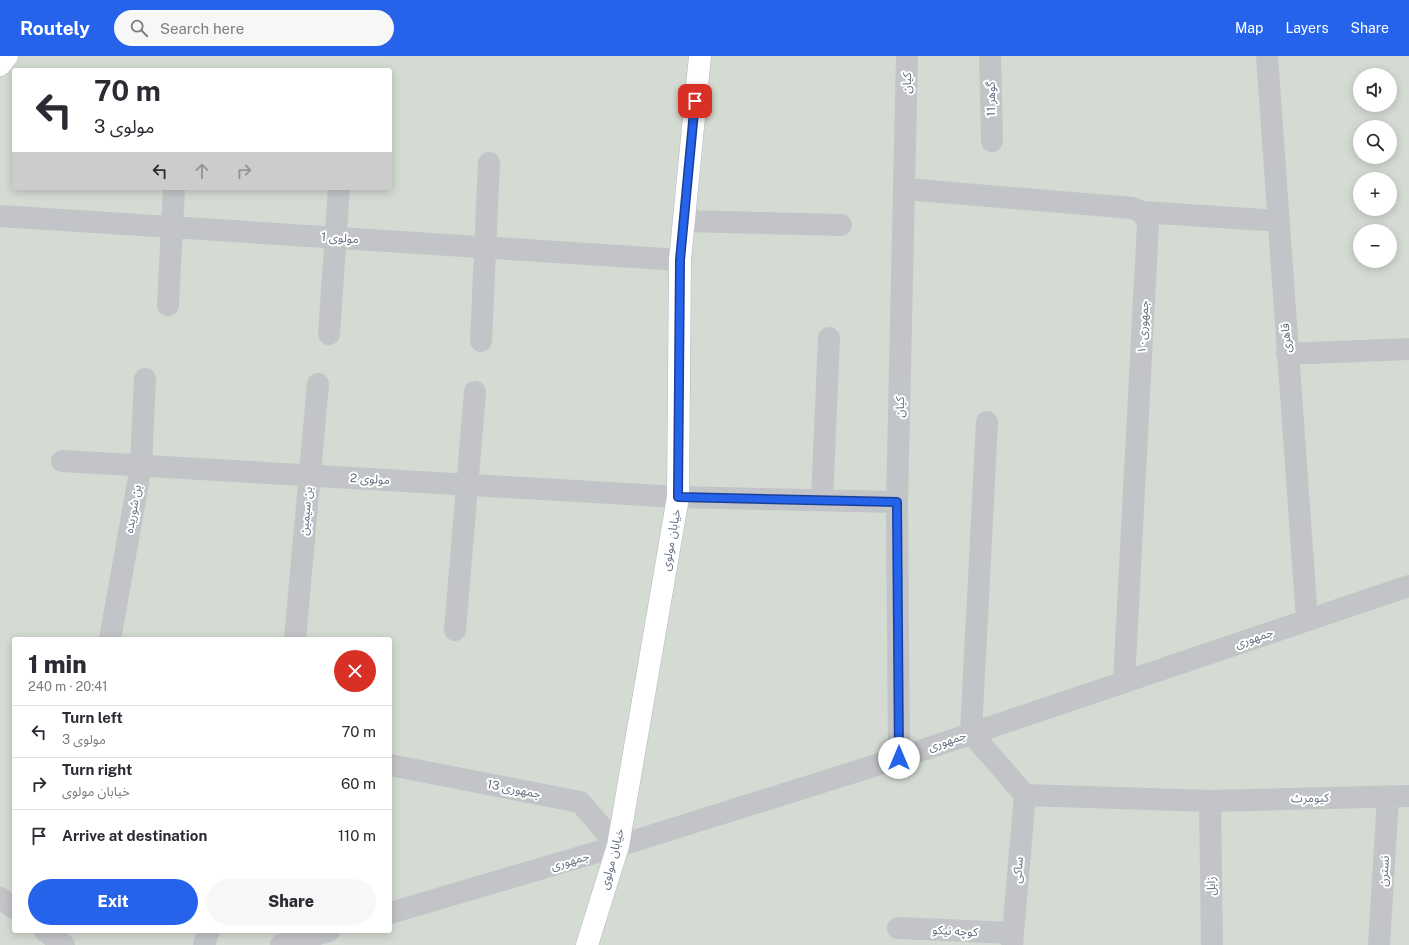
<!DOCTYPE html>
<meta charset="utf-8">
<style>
:root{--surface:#fff;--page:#f7f7f7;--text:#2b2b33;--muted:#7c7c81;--line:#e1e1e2;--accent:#2563eb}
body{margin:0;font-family:"Public Sans","Noto Sans Arabic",sans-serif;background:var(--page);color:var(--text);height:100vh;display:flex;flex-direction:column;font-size:15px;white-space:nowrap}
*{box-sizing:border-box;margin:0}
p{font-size:13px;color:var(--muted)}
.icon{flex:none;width:22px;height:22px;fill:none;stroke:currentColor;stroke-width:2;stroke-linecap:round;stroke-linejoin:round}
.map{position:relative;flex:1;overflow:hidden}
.drawer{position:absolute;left:12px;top:581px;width:380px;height:296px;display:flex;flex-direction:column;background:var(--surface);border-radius:4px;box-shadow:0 2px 10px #0003}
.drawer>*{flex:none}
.hud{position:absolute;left:12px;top:12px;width:380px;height:122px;border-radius:4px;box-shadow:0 2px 10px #0003;background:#fff;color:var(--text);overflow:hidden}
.buttons{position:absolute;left:1353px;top:12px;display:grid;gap:8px}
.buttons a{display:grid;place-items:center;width:44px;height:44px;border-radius:50%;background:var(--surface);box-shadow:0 2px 10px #0003;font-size:20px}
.pin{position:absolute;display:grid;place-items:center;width:34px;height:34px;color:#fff;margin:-17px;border-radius:8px;box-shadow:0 2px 6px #0006}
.me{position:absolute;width:44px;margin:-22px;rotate:0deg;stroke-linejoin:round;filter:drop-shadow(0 0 3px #0008)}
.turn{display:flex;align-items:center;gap:14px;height:84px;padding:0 16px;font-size:18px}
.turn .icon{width:52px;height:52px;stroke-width:2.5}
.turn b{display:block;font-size:28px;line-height:34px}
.lanes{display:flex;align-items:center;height:38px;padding:0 16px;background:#0003;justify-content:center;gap:20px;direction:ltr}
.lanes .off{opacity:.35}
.round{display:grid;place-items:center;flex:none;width:42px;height:42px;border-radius:21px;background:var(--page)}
.overview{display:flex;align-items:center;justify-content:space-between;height:68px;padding:0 16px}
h1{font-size:24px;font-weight:800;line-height:30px}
.button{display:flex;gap:8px;margin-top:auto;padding:8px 16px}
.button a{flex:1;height:46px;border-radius:24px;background:var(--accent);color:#fff;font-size:16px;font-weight:800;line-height:46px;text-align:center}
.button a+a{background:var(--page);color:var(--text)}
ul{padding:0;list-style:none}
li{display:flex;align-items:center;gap:12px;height:52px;padding:0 16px;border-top:1px solid var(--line)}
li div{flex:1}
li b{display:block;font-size:15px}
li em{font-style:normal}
header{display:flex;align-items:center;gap:24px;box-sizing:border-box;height:56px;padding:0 20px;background:var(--accent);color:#fff}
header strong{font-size:19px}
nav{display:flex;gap:22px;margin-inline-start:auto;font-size:14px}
.search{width:280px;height:36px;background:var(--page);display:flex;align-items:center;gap:10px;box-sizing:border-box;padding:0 14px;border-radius:22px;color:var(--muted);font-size:15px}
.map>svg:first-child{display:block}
.green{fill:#d4dbd2;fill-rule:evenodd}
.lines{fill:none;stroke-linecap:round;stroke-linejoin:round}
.secondary-casing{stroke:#b4b7bc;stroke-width:23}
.minor{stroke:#c2c4c8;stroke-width:22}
.secondary{stroke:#fff;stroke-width:22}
.route-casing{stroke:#184099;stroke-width:10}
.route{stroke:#2563eb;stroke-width:7}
.labels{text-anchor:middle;stroke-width:4;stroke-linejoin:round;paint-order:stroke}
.street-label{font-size:12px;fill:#647081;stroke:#fff}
</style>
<header>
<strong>Routely</strong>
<div class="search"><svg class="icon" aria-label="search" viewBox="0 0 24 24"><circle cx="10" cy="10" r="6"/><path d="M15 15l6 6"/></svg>Search here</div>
<nav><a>Map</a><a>Layers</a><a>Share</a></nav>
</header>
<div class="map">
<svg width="1409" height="889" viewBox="0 0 1409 889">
<rect width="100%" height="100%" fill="#f4f4f0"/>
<path class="green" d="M0 0H1409V889H0ZM14 14H390V132H14ZM1360 19H1390V49H1360ZM1360 71H1390V101H1360ZM1360 123H1390V153H1360ZM1360 175H1390V205H1360ZM14 583H390V875H14Z"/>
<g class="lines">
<g class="secondary-casing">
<path id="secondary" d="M0 9 7 0
M587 889 618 790 678 441 680 204 700 0"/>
</g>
<path class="minor" d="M990 0 992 85
M1267 0 1307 564
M905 133 1132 152 1142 156 1148 167 1124 626
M1142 156 1279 165
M0 160 680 204
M684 165 841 169
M168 249 174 132
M329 278 339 132
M481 285 489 107
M1287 298 1409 293
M987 366 971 677 1025 739 1210 745 1212 889
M62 405 678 441 897 446
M822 444 829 282
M455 574 475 336
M110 583 141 410 145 323
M295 583 318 328
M899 702 897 446 907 0
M390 709 580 746 618 790
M1210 745 1409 740
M0 842 14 852
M390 857 618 790 899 702 1409 530
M898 872 1013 877
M45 875 64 889
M204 889 209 875
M281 889 329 875
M1012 889 1025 739
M1379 889 1388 741"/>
<use href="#secondary" class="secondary"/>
</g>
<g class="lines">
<g class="route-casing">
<path id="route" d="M695 45 680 204 678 441 897 446 899 702"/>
</g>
<use href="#route" class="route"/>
</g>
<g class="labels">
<g class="street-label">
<text transform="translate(907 27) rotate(-89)" y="4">کیان</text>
<text transform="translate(991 43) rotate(-91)" y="4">گوهر 11</text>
<text transform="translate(340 182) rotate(4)" y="4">مولوی 1</text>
<text transform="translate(1143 271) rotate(-87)" y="4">جمهوری۱۰</text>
<text transform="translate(1286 282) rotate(-94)" y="4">قاهری</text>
<text transform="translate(900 351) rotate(-89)" y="4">کیان</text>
<text transform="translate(370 423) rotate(3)" y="4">مولوی 2</text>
<text transform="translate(133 453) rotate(-80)" y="4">بن شوریده</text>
<text transform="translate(306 455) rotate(-85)" y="4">بن سیمین</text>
<text transform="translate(671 484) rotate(-80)" y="4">خیابان مولوی</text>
<text transform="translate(1254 582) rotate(-19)" y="4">جمهوری</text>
<text transform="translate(947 685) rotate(-19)" y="4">جمهوری</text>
<text transform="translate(514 733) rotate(11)" y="4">جمهوری 13</text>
<text transform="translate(1310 742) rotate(-1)" y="4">کیومرث</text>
<text transform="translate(612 803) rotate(-75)" y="4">خیابان مولوی</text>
<text transform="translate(570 805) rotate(-16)" y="4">جمهوری</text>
<text transform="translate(1018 814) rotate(-85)" y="4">ساکی</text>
<text transform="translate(1384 815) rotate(-86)" y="4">نسترن</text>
<text transform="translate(1211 830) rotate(-91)" y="4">زابل</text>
<text transform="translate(955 875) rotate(3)" y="4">کوچه نیکو</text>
</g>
</g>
</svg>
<div class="buttons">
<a><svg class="icon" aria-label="sound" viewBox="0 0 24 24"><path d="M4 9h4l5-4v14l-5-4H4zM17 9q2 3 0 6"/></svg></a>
<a><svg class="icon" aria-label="search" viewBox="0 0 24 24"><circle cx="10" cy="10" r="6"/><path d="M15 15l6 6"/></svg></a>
<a>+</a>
<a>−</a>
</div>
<div class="pin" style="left:695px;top:45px;background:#d93025"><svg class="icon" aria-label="arrive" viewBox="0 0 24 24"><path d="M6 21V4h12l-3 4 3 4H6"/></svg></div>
<svg class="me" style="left:899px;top:702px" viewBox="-20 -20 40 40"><circle r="19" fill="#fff"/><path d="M0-13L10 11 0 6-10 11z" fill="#2563eb"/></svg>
<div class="hud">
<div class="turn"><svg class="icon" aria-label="left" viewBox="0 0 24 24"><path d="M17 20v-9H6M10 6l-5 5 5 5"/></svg><div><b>70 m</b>مولوی 3</div></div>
<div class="lanes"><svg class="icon" aria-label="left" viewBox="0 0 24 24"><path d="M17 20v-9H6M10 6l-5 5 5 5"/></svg><svg class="icon off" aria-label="ahead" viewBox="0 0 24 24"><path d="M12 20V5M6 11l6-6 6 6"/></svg><svg class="icon off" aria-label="right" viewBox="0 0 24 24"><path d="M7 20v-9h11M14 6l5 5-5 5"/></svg></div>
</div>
<section class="drawer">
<div class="overview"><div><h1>1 min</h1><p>240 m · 20:41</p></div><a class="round" style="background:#d93025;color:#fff"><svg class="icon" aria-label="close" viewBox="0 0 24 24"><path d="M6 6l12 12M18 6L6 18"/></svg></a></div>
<ul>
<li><svg class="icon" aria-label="left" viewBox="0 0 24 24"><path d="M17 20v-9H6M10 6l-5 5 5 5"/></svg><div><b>Turn left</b><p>مولوی 3</p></div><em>70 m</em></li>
<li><svg class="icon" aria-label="right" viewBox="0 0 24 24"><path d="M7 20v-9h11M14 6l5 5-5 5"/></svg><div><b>Turn right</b><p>خیابان مولوی</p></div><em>60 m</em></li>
<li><svg class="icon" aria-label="arrive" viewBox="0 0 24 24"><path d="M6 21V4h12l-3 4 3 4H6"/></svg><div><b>Arrive at destination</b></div><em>110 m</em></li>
</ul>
<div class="button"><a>Exit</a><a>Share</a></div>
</section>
</div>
